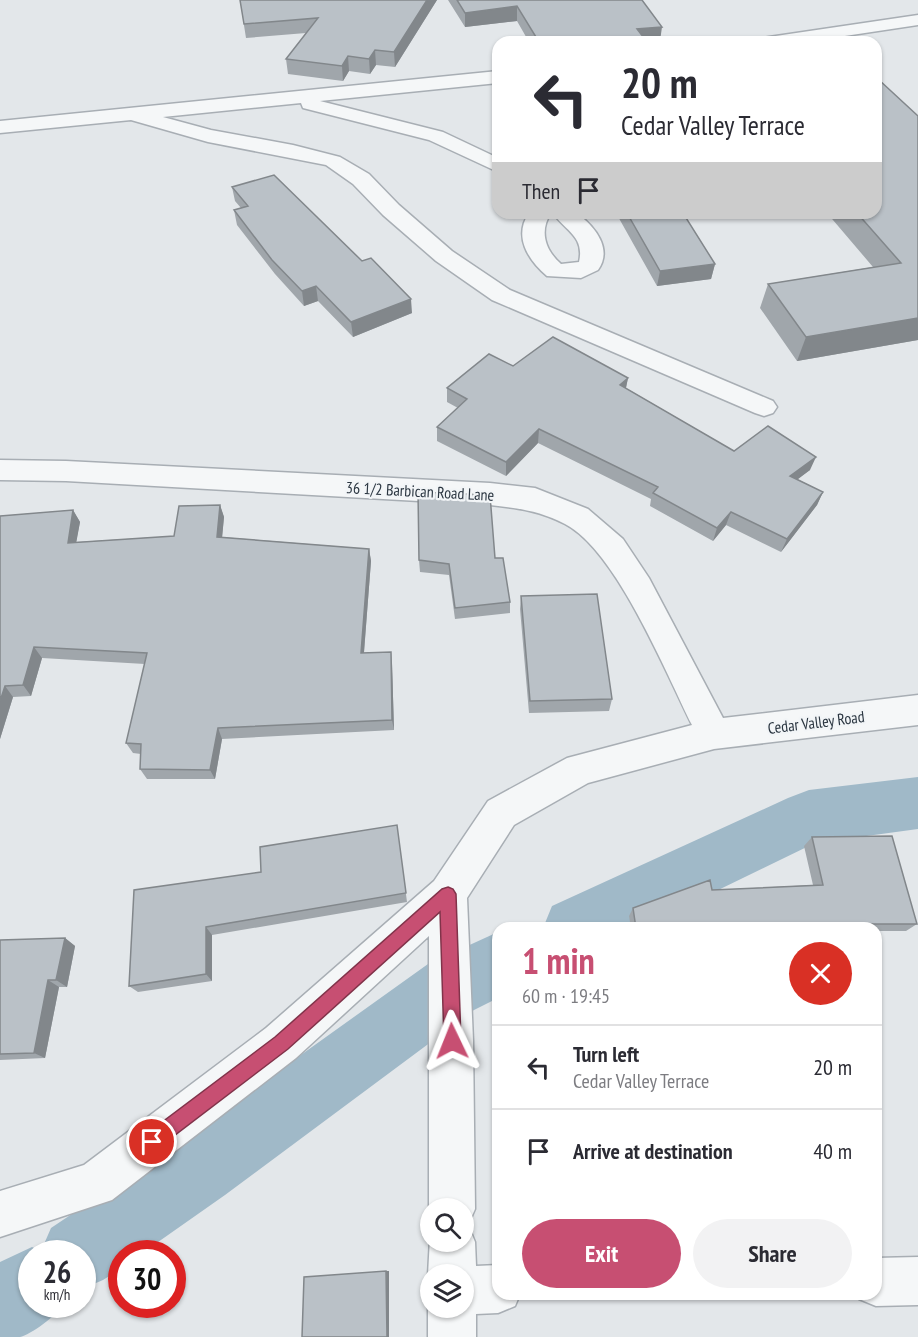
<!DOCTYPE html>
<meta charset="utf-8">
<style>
:root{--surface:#fff;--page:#f2f2f3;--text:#2b2b33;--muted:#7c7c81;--line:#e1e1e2;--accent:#c74f72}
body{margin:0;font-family:"PT Sans Narrow",sans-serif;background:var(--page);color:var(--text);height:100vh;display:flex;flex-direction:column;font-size:22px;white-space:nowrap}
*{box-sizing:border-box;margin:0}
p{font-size:20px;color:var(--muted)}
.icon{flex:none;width:33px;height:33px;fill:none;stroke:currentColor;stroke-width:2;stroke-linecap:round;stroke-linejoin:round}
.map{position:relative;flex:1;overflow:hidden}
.drawer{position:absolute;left:492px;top:922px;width:390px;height:378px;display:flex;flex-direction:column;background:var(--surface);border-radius:18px;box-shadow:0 2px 4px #0004}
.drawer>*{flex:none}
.banner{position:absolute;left:492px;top:36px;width:390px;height:183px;border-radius:18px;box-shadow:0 2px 4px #0004;background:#fff;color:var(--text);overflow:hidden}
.tools{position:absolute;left:420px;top:1198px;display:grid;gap:12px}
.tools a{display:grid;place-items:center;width:54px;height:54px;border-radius:50%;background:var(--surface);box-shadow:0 2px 4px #0004;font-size:30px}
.speed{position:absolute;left:18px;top:1240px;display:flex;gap:12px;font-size:30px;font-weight:700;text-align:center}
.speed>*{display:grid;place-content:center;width:78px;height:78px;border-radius:50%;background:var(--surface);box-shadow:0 2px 4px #0004;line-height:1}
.speed small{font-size:15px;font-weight:400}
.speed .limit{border:9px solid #d22;background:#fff;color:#111}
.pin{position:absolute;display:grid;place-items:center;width:51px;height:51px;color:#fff;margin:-26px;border:3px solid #fff;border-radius:50%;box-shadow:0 2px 6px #0007}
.me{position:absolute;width:66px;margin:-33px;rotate:358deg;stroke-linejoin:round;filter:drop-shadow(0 0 4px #0008)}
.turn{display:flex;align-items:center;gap:21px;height:126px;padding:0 30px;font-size:27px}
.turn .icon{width:78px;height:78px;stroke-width:2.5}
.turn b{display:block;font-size:42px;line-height:51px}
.then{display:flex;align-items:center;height:57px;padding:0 30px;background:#0003;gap:12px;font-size:22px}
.round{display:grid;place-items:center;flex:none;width:63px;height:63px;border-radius:32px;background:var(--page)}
.overview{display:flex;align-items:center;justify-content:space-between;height:102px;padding:0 30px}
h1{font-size:36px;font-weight:800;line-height:45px;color:var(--accent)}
.primary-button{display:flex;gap:12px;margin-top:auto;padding:12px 30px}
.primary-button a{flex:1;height:69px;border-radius:36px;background:var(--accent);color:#fff;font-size:24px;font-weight:800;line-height:69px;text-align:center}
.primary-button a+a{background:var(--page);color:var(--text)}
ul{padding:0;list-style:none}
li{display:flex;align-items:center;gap:18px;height:84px;padding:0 30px;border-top:2px solid var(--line)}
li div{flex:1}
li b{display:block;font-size:22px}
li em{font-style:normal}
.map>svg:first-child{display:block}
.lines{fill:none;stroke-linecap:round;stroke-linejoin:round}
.canal{fill:#a0b9c8;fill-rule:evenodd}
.street-casing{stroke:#a8aeb4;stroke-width:3}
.street{fill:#f5f7f8;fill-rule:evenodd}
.wall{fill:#a0a6ab}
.shaded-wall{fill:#82878b}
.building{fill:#bac1c7;stroke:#82878b;stroke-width:1.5}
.route{fill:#c74f72;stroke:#81334a;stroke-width:1.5}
.labels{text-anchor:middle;stroke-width:4.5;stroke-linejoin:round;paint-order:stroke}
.street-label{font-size:16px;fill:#2b3641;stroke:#f2f5f7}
</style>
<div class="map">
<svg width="918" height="1337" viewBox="0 0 918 1337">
<rect width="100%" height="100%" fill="#e3e7ea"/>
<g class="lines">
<path class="canal" d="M918 777V829L815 843 640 928H543L552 906 788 798 809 790Z
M498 932V998L474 1010 225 1195 141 1254H122V1268L103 1280 82 1289V1254H32V1305H62C58 1315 30 1335 20 1337 14 1337 6 1337 0 1337V1262L32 1247 41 1251 51 1228 175 1145 428 964Z"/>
<g class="street-casing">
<path id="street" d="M918 15V25L805 42H760L763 38 769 37Z
M498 71V83L320 101 443 132 498 158V172L429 140 303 108 301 103 163 117 211 130 293 145 340 157 369 174 399 205 452 251 510 290 773 401 777 407 773 413 764 416 755 413 492 300 436 261 383 215 353 184 326 165 208 142 131 120 0 133V121Z
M529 213H551C539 231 545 250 561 264L579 262C585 236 565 231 553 213L578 214C595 227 613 249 598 270L581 278 547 276C528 260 513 236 529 213Z
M0 460 66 461 490 483 535 488 588 509 623 539 649 578 723 718 918 695V725L714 749 588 783 514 825 467 898 473 1041 475 1209 468 1225 475 1242 476 1266 498 1265V1294H520L515 1306 498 1313 476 1314V1337H428V1308L430 1302V1308H464V1275H430V1280L428 1275 430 1238V1242H464V1209H430V1212L429 1209V936L296 1058 112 1200 0 1237V1191L84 1165 266 1028 434 881 488 801 567 758 692 725C666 673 616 550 565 524 540 511 518 508 490 505L66 481 0 480Z
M918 1257V1305L876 1306 859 1299 857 1294H876V1258Z"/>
</g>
<use href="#street" class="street"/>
</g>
<path class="wall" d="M240 0H437L395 67 376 65 370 74 349 71 343 81 288 74 286 59 306 33 246 38Z
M448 0H642L660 41 652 42H529L517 21 465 27Z
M918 116V340L797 361 760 308 768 284 873 267 827 213H876Z
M232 187 412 313 353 337 318 301 304 306 275 274 237 225 234 210 241 208 235 201Z
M616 213H683L715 264 711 279 657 286Z
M513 366 628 378 626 388 734 451 810 470 797 479 823 492 817 505 781 552 726 525 713 541 650 506 651 499 538 443 506 476 437 441V427L458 408 447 402V388Z
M220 505 224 517 222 537 369 549 371 561 364 653 392 663 394 730 222 739 215 779H147L140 769 141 754 133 753 126 743 145 664 42 658 31 696 13 697 0 739V516L73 510 80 522 76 542 174 536Z
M495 558 510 602V613L455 619 449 575 420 572 419 560Z
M521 596 612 699 609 711 529 713 520 609Z
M397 825 407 902 212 935V981L138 992 129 986 261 872Z
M812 837 917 924 906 931H876V928H631L629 916 633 908 712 890 813 885 804 846Z
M65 938 75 946 67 987H59L45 1058 0 1060V940Z"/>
<path class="shaded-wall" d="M427 0H437L395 67 394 52Z
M517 6V21L465 27V13Z
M662 27 660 41 610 42 637 29Z
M375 50 376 65 370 74 369 59Z
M348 56 349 71 343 81 342 66Z
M715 264 711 279 657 286 660 271Z
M316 286 318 301 304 306 302 291Z
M411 299 412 313 353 337 351 322Z
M918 318V340L797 361 806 337Z
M628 378 625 392 620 385Z
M539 429 538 443 506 476V462Z
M816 457 810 470 785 489 790 476Z
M823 492 817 505 781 552 787 539Z
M220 505 224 517 221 549 217 537Z
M73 510 80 522 74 555 68 543Z
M731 512 726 525 713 541 717 528Z
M369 549 371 561 363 664 361 653Z
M34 647 42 658 31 696 23 685Z
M391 652 392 663 394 730 392 720Z
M5 686 13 697 0 739V701Z
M218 728 222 739 215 779 210 770Z
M206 927 212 935V981L206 974Z
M65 938 75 946 67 987 56 980Z
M48 980 59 987 45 1058 34 1053Z
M386 1271H389V1337H387Z"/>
<path class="building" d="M240 0H427L394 52 375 50 369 59 348 56 342 66 286 59 318 18 244 24Z
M457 0H642L662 27 637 29 644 38 610 42H539L517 6 465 13Z
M878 79 918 116V318L806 337 768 284 901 263 857 213H876V80Z
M274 175 362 261 371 258 411 299 351 322 316 286 302 291 272 260 234 210 248 206 232 187Z
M627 213H683L715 264 660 271Z
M553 337 628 378 620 385 734 451 768 426 816 457 790 476 823 492 787 539 731 512 717 528 653 493 658 487 539 429 506 462 437 427 467 399 447 388 489 354 513 366Z
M418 492 490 495 495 558H503L510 602 455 608 449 564 419 560Z
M220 505 217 537 369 549 361 653 391 652 392 720 218 728 210 770 140 769 141 744 126 743 147 653 34 647 23 685 5 686 0 701V516L73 510 68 543 174 536 179 506Z
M597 594 612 699 530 701 521 596Z
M397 825 406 893 206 927V974L129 986 134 890 261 872 260 847Z
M892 836 917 924H802L721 928H636L633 908 710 880 712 890 823 885 812 837Z
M65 938 56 980H48L34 1053 0 1054V940Z
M386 1271 387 1337H302L304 1277Z"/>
<path class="route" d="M448 887 453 889 456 894 461 1041 458 1048 452 1050 446 1048 444 1041 440 912 288 1049 158 1148 152 1151 145 1148 143 1142 145 1135 275 1037 442 889Z"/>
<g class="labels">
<g class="street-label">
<text transform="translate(420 491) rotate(3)" y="6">36 1/2 Barbican Road Lane</text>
<text transform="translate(816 722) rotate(-7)" y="6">Cedar Valley Road</text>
</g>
</g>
</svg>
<div class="tools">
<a><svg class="icon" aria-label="search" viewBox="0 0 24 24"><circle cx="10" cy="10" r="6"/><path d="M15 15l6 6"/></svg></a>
<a><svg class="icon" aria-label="layers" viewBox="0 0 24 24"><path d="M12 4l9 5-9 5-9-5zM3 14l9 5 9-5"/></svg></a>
</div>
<div class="speed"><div>26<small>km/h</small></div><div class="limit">30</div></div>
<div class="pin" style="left:152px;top:1142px;background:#d93025"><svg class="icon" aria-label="arrive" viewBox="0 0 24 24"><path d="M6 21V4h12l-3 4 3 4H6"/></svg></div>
<svg class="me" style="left:452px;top:1041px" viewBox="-20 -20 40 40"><path d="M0-17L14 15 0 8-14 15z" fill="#c74f72" stroke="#fff" stroke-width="4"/></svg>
<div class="banner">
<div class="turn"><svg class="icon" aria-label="left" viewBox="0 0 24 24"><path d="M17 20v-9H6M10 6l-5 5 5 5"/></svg><div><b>20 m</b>Cedar Valley Terrace</div></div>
<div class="then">Then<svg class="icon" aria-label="arrive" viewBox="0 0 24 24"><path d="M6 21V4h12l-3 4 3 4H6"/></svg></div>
</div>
<section class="drawer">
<div class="overview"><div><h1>1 min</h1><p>60 m · 19:45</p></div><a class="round" style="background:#d93025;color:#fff"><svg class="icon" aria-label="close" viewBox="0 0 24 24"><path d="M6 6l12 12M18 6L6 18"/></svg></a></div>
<ul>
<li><svg class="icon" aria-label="left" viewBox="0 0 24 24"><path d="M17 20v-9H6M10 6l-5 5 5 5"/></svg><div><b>Turn left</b><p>Cedar Valley Terrace</p></div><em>20 m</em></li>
<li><svg class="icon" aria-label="arrive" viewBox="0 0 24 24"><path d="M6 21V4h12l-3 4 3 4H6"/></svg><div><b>Arrive at destination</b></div><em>40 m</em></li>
</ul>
<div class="primary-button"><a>Exit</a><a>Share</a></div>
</section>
</div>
